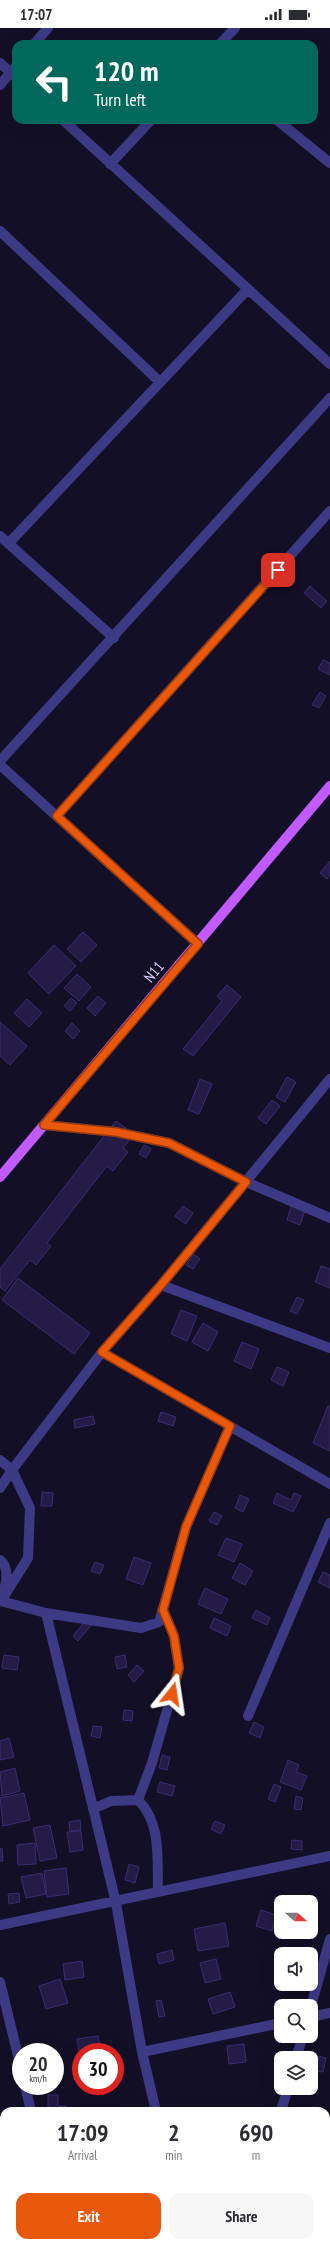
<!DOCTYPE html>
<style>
:root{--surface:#fff;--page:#f7f7f7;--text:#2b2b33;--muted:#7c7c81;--accent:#ea580c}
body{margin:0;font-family:"PT Sans Narrow",sans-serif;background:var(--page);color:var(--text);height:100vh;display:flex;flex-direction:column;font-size:15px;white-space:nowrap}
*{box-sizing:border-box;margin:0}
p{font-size:13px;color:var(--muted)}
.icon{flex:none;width:22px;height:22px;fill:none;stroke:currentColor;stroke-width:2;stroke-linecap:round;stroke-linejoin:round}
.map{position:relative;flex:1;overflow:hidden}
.side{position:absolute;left:0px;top:2079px;width:330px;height:140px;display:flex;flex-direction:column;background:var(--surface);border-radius:12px 12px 0 0;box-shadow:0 4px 16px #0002}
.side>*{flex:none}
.top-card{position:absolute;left:12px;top:12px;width:306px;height:84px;border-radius:12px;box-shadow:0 4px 16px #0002;background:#00695c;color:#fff;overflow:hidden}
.needle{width:26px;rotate:110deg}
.buttons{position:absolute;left:274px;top:1867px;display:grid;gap:8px}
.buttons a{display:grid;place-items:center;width:44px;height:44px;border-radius:8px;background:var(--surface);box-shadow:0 4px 16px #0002;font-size:20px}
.speed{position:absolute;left:12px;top:2015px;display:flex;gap:8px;font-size:20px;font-weight:700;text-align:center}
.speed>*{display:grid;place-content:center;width:52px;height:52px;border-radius:50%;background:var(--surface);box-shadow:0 4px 16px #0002;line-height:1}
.speed small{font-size:10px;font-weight:400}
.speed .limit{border:6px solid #d22;background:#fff;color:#111}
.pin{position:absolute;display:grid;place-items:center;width:34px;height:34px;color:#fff;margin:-17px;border-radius:8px;box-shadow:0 2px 6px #0006}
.me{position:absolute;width:44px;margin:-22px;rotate:15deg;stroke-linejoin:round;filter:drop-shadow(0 0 3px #0008)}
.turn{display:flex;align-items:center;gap:14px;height:84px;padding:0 16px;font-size:18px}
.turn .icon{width:52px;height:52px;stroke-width:2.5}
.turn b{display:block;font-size:28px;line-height:34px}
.eta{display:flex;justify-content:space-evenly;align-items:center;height:68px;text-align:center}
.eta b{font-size:24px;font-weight:800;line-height:28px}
.cta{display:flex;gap:8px;margin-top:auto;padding:8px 16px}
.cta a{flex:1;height:46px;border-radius:12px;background:var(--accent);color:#fff;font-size:16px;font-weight:800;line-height:46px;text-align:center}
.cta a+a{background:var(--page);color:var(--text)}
.status{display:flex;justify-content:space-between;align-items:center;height:28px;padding:0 20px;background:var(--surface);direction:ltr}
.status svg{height:11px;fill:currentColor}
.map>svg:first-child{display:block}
.building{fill:#241b47;stroke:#3b2d73}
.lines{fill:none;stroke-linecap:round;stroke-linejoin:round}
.minor{stroke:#3d3a85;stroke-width:10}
.major{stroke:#c25bff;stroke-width:10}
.route-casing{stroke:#983908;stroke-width:10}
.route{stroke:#ea580c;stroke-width:7}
.labels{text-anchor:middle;stroke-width:4;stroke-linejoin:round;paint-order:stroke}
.street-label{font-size:15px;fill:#d9d4ff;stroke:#130f26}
</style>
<div class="status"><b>17:07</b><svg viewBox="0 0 49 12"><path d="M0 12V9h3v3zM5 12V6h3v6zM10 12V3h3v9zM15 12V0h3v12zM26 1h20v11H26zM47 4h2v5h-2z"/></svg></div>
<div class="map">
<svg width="330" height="2219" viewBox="0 0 330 2219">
<rect width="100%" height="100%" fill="#130f26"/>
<path class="building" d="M310 558 327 573 321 580 304 565Z
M323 632 330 635V647L318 641Z
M320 664 326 668 319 680 312 677Z
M330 833V847L327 851 320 845Z
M83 904 97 917 81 934 67 921Z
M54 917 76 938 49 966 28 945Z
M77 946 91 959 79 973 64 960Z
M227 957 241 969 193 1028 183 1021 222 973 217 968Z
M98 968 106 975 95 988 87 980Z
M71 970 77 975 70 983 64 978Z
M27 971 42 985 29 999 14 985Z
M0 994 27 1018 10 1037 0 1028Z
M72 995 80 1003 73 1011 65 1003Z
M287 1049 296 1054 285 1074 276 1069Z
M200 1051 212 1056 199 1086 188 1082Z
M272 1072 280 1078 266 1096 258 1090Z
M116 1093 134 1106 123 1120 128 1124 113 1143 107 1138 47 1215 51 1218 36 1237 30 1232 5 1263 0 1259V1241Z
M144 1117 151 1121 146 1130 139 1126Z
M292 1175 306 1180 300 1197 287 1192Z
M183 1178 193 1185 186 1196 175 1188Z
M193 1226 200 1231 193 1241 186 1237Z
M321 1238 330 1241V1260L315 1254Z
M18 1250 90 1305 74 1326 2 1272Z
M297 1269 304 1272 297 1286 290 1283Z
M181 1282 197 1288 187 1313 171 1306Z
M203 1295 218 1304 208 1323 192 1314Z
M242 1314 259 1321 251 1341 234 1333Z
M277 1339 289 1344 283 1358 271 1352Z
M328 1378H330V1423L313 1415Z
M161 1384 176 1389 173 1398 158 1393Z
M93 1388 95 1396 75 1400 74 1392Z
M42 1464 53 1465 52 1478H41Z
M277 1465 291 1472 294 1465 301 1468 293 1484 273 1475Z
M240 1467 249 1471 243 1484 235 1480Z
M214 1484 222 1488 217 1497 209 1493Z
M226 1510 242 1516 234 1534 218 1527Z
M134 1529 151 1535 143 1557 126 1551Z
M95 1534 104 1537 100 1546 91 1543Z
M240 1535 253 1543 245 1557 232 1550Z
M323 1544 330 1547V1560L318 1554Z
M205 1560 228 1571 221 1586 198 1576Z
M256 1582 270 1590 267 1597 252 1590Z
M214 1590 231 1598 227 1608 210 1600Z
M87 1591 92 1596 78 1613 73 1608Z
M4 1627 19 1629 17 1642 2 1640Z
M125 1627 127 1639 117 1641 115 1629Z
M137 1637 144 1643 134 1654 128 1647Z
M124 1682 133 1683 132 1693 123 1692Z
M254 1694 264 1699 260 1710 249 1705Z
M93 1698 102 1699 100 1710 91 1708Z
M9 1710 14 1729 0 1732V1713Z
M162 1727 170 1729 167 1742 159 1740Z
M288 1732 299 1737 296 1744 307 1748 301 1762 280 1754Z
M15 1740 20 1763 2 1768 0 1744Z
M160 1754 175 1758 172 1768 157 1764Z
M274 1756 281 1759 275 1774 268 1771Z
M24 1765 30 1792 3 1798 0 1770Z
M296 1768 303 1770 301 1782 294 1781Z
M80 1792 81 1802 70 1803 69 1794Z
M215 1793 225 1797 221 1806 211 1801Z
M50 1797 57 1830 40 1833 33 1800Z
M81 1803 83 1822 70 1824 67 1804Z
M292 1812 302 1813V1822L291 1821Z
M35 1815 36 1836 18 1837 17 1817Z
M2 1820 3 1833H0V1821Z
M129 1836 139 1839 135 1855 125 1852Z
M66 1840 69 1866 47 1869 44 1843Z
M42 1845 46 1866 26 1870 21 1849Z
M19 1865 20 1874 9 1876 8 1866Z
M261 1882 276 1887 272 1903 256 1898Z
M225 1895 229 1918 198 1923 194 1901Z
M292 1904H310L308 1911 292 1906Z
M172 1922 174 1932 159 1936 157 1926Z
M216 1931 221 1951 205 1955 200 1935Z
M82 1933 84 1949 65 1952 63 1936Z
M60 1951 68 1975 46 1981 39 1958Z
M230 1964 235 1979 213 1986 208 1971Z
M161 1972 165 1988 159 1989 156 1973Z
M98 2008 101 2024H81L80 2031 77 2011Z
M244 2016 246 2034 229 2036 227 2018Z
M319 2028 326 2030 323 2044 316 2043Z
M48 2067H58V2078H66V2083H48Z
M252 2215H281L291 2219H250Z
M309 2215H321L319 2219H307Z"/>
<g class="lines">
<path class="minor" d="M34 16 48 0
M220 16 235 0
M0 35 16 49
M0 57 16 38
M63 92 330 336
M277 92 330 135
M110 136 151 92
M0 203 160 354
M0 508 114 610
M9 515 247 262
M0 733 330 370
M0 737 198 916
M57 788 330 483
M44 1097 116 1104 169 1115 246 1154 330 1190
M161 1257 330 1320
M102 1324 330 1456
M0 1432 12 1442 30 1480 28 1530 1 1573 46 1585 141 1600 159 1594 186 1499 230 1398
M0 1460 12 1442 102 1324 161 1257 330 1051
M0 1532C9 1539 7 1552 4 1562
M46 1585 116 1875 142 2024 156 2083
M248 1688 330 1495
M138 1772 152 1735 179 1640 174 1608 163 1582
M93 1781 111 1773 138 1772C162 1795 157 1833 158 1864
M0 1897 330 1828
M0 1954 21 2040
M311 1978 330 1911
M311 1989 330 1985
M142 2024 281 1995
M296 2030 303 2008
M25 2058 31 2083
M281 2083 288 2060
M326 2131 330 2130
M0 2201 4 2200
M6 2219 7 2215
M177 2219 179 2215"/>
<path class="major" d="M0 1149 330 758"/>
</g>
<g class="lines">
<g class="route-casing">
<path id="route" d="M172 1666 179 1640 174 1608 163 1582 186 1499 230 1398 102 1324 161 1257 246 1154 169 1115 116 1104 44 1097 198 916 57 788 278 542"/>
</g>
<use href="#route" class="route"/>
</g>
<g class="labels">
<g class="street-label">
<text transform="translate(154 944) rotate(-50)" y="5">N11</text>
</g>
</g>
</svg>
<div class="buttons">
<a><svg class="needle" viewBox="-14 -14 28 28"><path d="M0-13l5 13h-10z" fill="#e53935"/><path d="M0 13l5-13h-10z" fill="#7c7c81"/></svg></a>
<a><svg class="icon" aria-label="sound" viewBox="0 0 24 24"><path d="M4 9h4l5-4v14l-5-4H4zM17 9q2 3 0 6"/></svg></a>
<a><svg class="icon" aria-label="search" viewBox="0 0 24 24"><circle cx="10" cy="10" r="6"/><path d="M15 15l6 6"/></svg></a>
<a><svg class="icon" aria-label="layers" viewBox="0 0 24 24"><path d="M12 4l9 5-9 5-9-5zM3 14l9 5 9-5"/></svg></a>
</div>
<div class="speed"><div>20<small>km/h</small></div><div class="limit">30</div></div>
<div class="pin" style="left:278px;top:542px;background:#d93025"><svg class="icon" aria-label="arrive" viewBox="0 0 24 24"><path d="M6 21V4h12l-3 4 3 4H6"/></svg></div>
<svg class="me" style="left:172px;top:1666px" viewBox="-20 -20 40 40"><path d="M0-17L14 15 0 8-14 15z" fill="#ea580c" stroke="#fff" stroke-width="4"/></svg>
<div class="top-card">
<div class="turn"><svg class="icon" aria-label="left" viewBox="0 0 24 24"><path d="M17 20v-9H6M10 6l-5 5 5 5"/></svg><div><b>120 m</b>Turn left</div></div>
</div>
<section class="side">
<div class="eta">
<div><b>17:09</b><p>Arrival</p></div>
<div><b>2</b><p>min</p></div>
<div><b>690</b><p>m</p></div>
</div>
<div class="cta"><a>Exit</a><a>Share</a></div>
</section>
</div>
